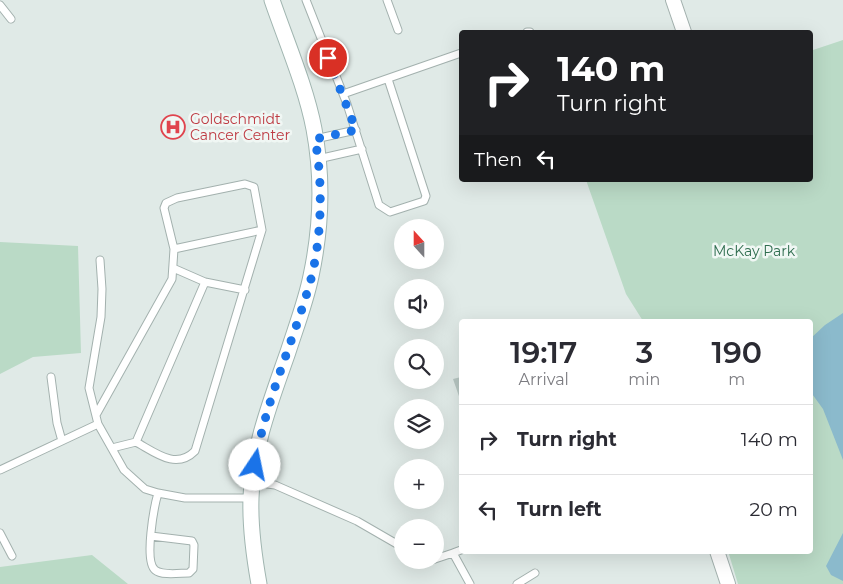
<!DOCTYPE html>
<meta charset="utf-8">
<style>
:root{--surface:#fff;--page:#f2f2f3;--text:#2b2b33;--muted:#7c7c81;--line:#e1e1e2}
body{margin:0;font-family:Montserrat,sans-serif;background:var(--page);color:var(--text);height:100vh;display:flex;flex-direction:column;font-size:19px;white-space:nowrap}
*{box-sizing:border-box;margin:0}
p{font-size:16px;color:var(--muted)}
.icon{flex:none;width:28px;height:28px;fill:none;stroke:currentColor;stroke-width:2;stroke-linecap:round;stroke-linejoin:round}
.map{position:relative;flex:1;overflow:hidden}
.details{position:absolute;left:459px;top:319px;width:354px;height:235px;display:flex;flex-direction:column;background:var(--surface);border-radius:5px;box-shadow:0 5px 20px #0002}
.details>*{flex:none}
.top-card{position:absolute;left:459px;top:30px;width:354px;height:152px;border-radius:5px;box-shadow:0 5px 20px #0002;background:#202124;color:#fff;overflow:hidden}
.needle{width:32px;rotate:339deg}
.fabs{position:absolute;left:394px;top:219px;display:grid;gap:10px}
.fabs a{display:grid;place-items:center;width:50px;height:50px;border-radius:50%;background:var(--surface);box-shadow:0 5px 20px #0002;font-size:25px}
.pin{position:absolute;display:grid;place-items:center;width:42px;height:42px;color:#fff;margin:-21px;border:2px solid #fff;border-radius:50%;box-shadow:0 1px 5px #0007}
.me{position:absolute;width:55px;margin:-28px;rotate:11deg;stroke-linejoin:round;filter:drop-shadow(0 0 4px #0008)}
.turn{display:flex;align-items:center;gap:18px;height:105px;padding:0 15px;font-size:22px}
.turn .icon{width:65px;height:65px;stroke-width:2.5}
.turn b{display:block;font-size:35px;line-height:42px}
.then{display:flex;align-items:center;height:48px;padding:0 15px;background:#0003;gap:10px;font-size:19px}
.eta{display:flex;justify-content:space-evenly;align-items:center;height:85px;text-align:center}
.eta b{font-size:30px;font-weight:600;line-height:35px}
ul{padding:0;list-style:none}
li{display:flex;align-items:center;gap:15px;height:70px;padding:0 15px;border-top:1px solid var(--line)}
li div{flex:1}
li b{display:block;font-size:19px}
li em{font-style:normal}
.map>svg:first-child{display:block}
.green{fill:#badac6}
.water{fill:#8bbacc}
.building{fill:#b8c7c3}
.lines{fill:none;stroke-linecap:round;stroke-linejoin:round}
.lane-casing{stroke:#a3b1ae;stroke-width:9}
.street-casing{stroke:#a3b1ae;stroke-width:16}
.secondary-casing{stroke:#a0b5b0;stroke-width:17}
.lane{stroke:#fff;stroke-width:7}
.street{stroke:#fff;stroke-width:14}
.secondary{stroke:#fff;stroke-width:15}
.route{stroke:#1a73e8;stroke-width:9;stroke-dasharray:0 16.2}
.labels{text-anchor:middle;stroke-width:5;stroke-linejoin:round;paint-order:stroke}
.health-label{font-size:14px;fill:#be3a42;stroke:#f0f7f4;text-anchor:start}
.park-label{font-size:14px;fill:#2f6d4f;stroke:#f0f7f4}
</style>
<div class="map">
<svg width="843" height="584" viewBox="0 0 843 584">
<rect width="100%" height="100%" fill="#e0eae7"/>
<path class="green" d="M843 40V584H738L728 551H810V321H643L626 294 586 180H810V51Z
M0 242 78 246 81 353 33 357 0 374Z
M92 555 128 584H0V567Z"/>
<path class="water" d="M843 313V460L823 409 810 391V339L825 325Z
M843 533V581L831 575 826 566Z"/>
<path class="building" d="M461 377V402L453 379Z"/>
<g class="lines">
<g class="lane-casing">
<path id="lane" d="M306 0 347 104 379 205 390 212 424 201 426 196 388 79
M387 0 398 30
M0 5 11 19
M527 32H530
M343 94 461 53
M315 139 356 130
M318 159 362 149
M174 249 262 230
M100 260 102 289 101 317 89 388 98 424 124 470 145 489 158 493 185 498H251
M205 282 245 290
M51 377 57 423 62 441
M96 415 172 279 174 249 164 208 166 203 177 198 245 184 254 187 262 230 195 451C176 470 156 453 136 442L112 448
M136 442 205 282 173 268
M0 470 98 424
M253 482 275 485 357 521 402 547
M0 533 12 556
M151 536 192 541 194 545 193 569 189 573C180 573 162 576 155 570 144 561 154 507 158 493
M453 553 461 550
M432 560 453 553 470 584
M517 584 535 573"/>
</g>
<g class="street-casing">
<path id="street" d="M673 0 684 32
M717 551 728 584"/>
</g>
<g class="secondary-casing">
<path id="secondary" d="M259 584C254 556 250 526 251 498 252 448 272 398 288 352 296 327 306 301 311 276 321 229 323 177 314 129 306 87 286 41 272 0"/>
</g>
<use href="#lane" class="lane"/>
<use href="#street" class="street"/>
<use href="#secondary" class="secondary"/>
</g>
<g class="lines">
<path class="route" d="M255 465C265 401 294 341 311 279 322 236 323 182 315 139L356 130 328 58"/>
</g>
<defs>
<g id="hospital-ring" transform="scale(1.25)"><circle r="9.5" fill="#f0f7f4" stroke="#e0444e" stroke-width="1.5"/><path d="M-5-5h3v3.5h4V-5h3V5h-3V1.5h-4V5h-3Z" fill="#e0444e"/></g>
</defs>
<g fill-rule="evenodd">
<use href="#hospital-ring" x="173" y="127"/>
</g>
<g class="labels">
<g class="health-label">
<text x="190" y="124">Goldschmidt<tspan x="190" dy="16">Cancer Center</tspan></text>
</g>
<g class="park-label">
<text x="754" y="256">McKay Park</text>
</g>
</g>
</svg>
<div class="fabs">
<a><svg class="needle" viewBox="-14 -14 28 28"><path d="M0-13l5 13h-10z" fill="#e53935"/><path d="M0 13l5-13h-10z" fill="#7c7c81"/></svg></a>
<a><svg class="icon" aria-label="sound" viewBox="0 0 24 24"><path d="M4 9h4l5-4v14l-5-4H4zM17 9q2 3 0 6"/></svg></a>
<a><svg class="icon" aria-label="search" viewBox="0 0 24 24"><circle cx="10" cy="10" r="6"/><path d="M15 15l6 6"/></svg></a>
<a><svg class="icon" aria-label="layers" viewBox="0 0 24 24"><path d="M12 4l9 5-9 5-9-5zM3 14l9 5 9-5"/></svg></a>
<a>+</a>
<a>−</a>
</div>
<div class="pin" style="left:328px;top:58px;background:#d93025"><svg class="icon" aria-label="arrive" viewBox="0 0 24 24"><path d="M6 21V4h12l-3 4 3 4H6"/></svg></div>
<svg class="me" style="left:255px;top:465px" viewBox="-20 -20 40 40"><circle r="19" fill="#fff"/><path d="M0-13L10 11 0 6-10 11z" fill="#1a73e8"/></svg>
<div class="top-card">
<div class="turn"><svg class="icon" aria-label="right" viewBox="0 0 24 24"><path d="M7 20v-9h11M14 6l5 5-5 5"/></svg><div><b>140 m</b>Turn right</div></div>
<div class="then">Then<svg class="icon" aria-label="left" viewBox="0 0 24 24"><path d="M17 20v-9H6M10 6l-5 5 5 5"/></svg></div>
</div>
<section class="details">
<div class="eta">
<div><b>19:17</b><p>Arrival</p></div>
<div><b>3</b><p>min</p></div>
<div><b>190</b><p>m</p></div>
</div>
<ul>
<li><svg class="icon" aria-label="right" viewBox="0 0 24 24"><path d="M7 20v-9h11M14 6l5 5-5 5"/></svg><div><b>Turn right</b></div><em>140 m</em></li>
<li><svg class="icon" aria-label="left" viewBox="0 0 24 24"><path d="M17 20v-9H6M10 6l-5 5 5 5"/></svg><div><b>Turn left</b></div><em>20 m</em></li>
</ul>
</section>
</div>
